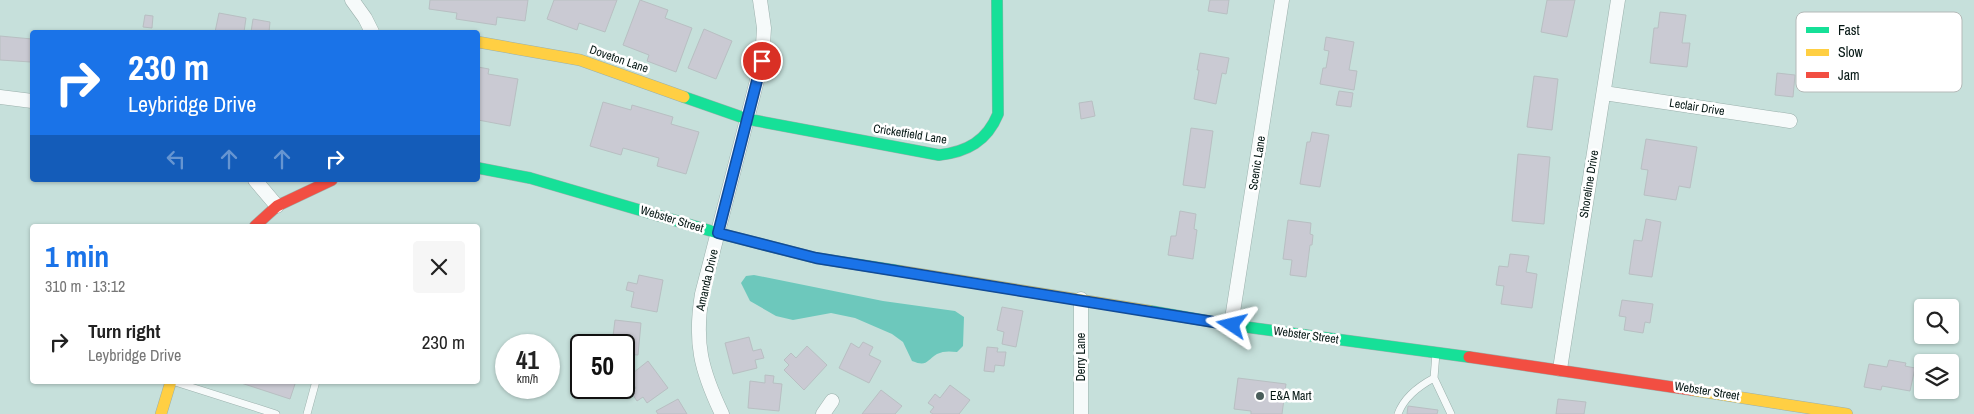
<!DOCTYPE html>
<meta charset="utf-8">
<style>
:root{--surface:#fff;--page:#f6f6f6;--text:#222;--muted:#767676;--accent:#1a73e8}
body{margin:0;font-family:"Archivo Narrow",sans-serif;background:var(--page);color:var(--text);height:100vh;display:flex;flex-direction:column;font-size:19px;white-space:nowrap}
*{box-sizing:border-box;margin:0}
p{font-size:16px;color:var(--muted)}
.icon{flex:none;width:28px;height:28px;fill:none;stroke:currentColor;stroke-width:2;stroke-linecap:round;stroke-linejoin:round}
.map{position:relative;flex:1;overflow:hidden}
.side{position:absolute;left:30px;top:224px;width:450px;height:160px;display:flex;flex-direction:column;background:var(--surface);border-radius:5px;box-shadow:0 1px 4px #0004}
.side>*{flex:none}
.banner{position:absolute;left:30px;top:30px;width:450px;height:152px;border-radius:5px;box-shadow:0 1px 4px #0004;background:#1a73e8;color:#fff;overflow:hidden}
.controls{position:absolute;left:1914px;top:299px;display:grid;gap:10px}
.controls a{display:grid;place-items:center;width:45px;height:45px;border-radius:5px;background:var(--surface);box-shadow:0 1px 4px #0004;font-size:25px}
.speed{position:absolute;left:495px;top:334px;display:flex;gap:10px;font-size:25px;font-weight:700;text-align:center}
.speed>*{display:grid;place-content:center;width:65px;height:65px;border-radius:50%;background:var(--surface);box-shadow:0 1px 4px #0004;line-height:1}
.speed small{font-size:12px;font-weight:400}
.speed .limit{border:2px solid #111;border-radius:8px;background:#fff;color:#111}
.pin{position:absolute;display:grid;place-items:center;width:42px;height:42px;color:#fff;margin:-21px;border:2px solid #fff;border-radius:50%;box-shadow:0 1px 5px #0007}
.me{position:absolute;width:55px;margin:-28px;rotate:280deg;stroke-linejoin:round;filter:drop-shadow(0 0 4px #0008)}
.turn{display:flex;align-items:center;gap:18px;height:105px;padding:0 15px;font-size:22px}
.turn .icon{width:65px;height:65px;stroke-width:2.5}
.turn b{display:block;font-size:35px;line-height:42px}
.lanes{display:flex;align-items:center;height:48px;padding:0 15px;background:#0003;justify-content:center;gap:25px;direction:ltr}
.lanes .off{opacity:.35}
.round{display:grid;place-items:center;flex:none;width:52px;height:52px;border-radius:5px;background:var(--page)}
.summary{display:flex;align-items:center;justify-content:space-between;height:85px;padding:0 15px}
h1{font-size:30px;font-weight:700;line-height:38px;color:var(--accent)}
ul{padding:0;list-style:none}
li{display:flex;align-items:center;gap:15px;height:65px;padding:0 15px}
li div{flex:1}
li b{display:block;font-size:19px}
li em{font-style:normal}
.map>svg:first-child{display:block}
.water{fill:#6dc8bc}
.building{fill:#cacad3;stroke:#b8bfc2}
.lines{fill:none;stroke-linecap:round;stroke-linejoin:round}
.lane-casing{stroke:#9bb0ac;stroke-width:8}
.street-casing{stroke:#9bb0ac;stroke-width:15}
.fast-casing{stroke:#9bb0ac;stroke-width:12}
.slow-casing{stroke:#9bb0ac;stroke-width:12}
.jam-casing{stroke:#9bb0ac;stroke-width:12}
.lane{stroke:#f6fafa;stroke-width:7}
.street{stroke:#f6fafa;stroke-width:14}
.fast{stroke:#16e098;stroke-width:11}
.slow{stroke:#ffcf43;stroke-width:11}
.jam{stroke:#f24e42;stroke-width:11}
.route-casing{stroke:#114b97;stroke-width:12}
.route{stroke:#1a73e8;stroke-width:9}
.poi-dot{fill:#495d5a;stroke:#fff;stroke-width:2}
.labels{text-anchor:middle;stroke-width:5;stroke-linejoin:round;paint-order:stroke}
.street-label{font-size:12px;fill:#051714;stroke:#fff}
.poi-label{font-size:12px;fill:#051714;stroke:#fff;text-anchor:start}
.key{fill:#fff;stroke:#b4b9b8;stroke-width:1}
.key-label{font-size:14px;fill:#051714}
</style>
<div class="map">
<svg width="1974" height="414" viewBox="0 0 1974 414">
<rect width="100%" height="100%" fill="#c6e0db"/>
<path class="water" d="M754 275 883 301 955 311 964 317 963 346 957 352C949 351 943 351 937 354 926 361 927 367 912 361L903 342 892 334 855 318 831 313 793 320 776 316 750 301 741 283 746 276Z"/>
<path class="building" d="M430 0H528L525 21 497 17 496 25 456 19 457 13 429 9Z
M554 0H617L605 32 579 23 577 30 547 19Z
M640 0 668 10 665 18 692 28 676 72 647 61 649 55 623 45Z
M1210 0H1229L1227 14 1208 11Z
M1547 0H1575L1567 37 1541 32Z
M1660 12 1686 15 1682 43H1690L1687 67 1650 63 1654 28H1658Z
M219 13 246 18 244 32H215Z
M145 15 153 16 152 28 143 27Z
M253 19 270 22 269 32H251Z
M704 29 732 41 716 79 688 68Z
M0 36 32 39 31 62 0 60Z
M1326 37 1354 42 1349 70 1357 71 1354 90 1320 84 1323 68H1326L1329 51 1324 50Z
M1200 53 1229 58 1226 74 1222 73 1216 104 1194 99 1199 70H1197Z
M478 67 489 69 488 74 518 79 510 126 478 120Z
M1777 73 1795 75 1793 97 1775 95Z
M1534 76 1558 79 1552 130 1527 127Z
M1339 91 1353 93 1351 107 1336 105Z
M1092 101 1095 116 1081 119 1079 103Z
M603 102 631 110 632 105 673 117 671 124 699 132 686 174 657 166 659 158 623 148 621 155 590 146Z
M1191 128 1213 131 1205 188 1183 185Z
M1312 132 1329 135 1320 187 1300 184 1307 142H1310Z
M1646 139 1697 147 1690 188 1679 186 1676 200 1644 195 1648 170 1641 169Z
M1518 154 1550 157 1544 224 1512 221Z
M1180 211 1196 214 1194 229 1197 230 1193 259 1168 255 1171 236H1176Z
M1646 219 1661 222 1652 277 1629 274 1634 240 1642 241Z
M1288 220 1311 223 1310 234 1313 235 1312 245H1310L1306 277 1290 275 1292 260 1283 259Z
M1510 254 1529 256 1526 272 1537 274 1532 308 1501 304 1504 286 1496 285 1499 266 1508 267Z
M639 275 663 280 657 312 631 307 634 292 626 290 628 282 637 284Z
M1622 300 1653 304 1650 323 1645 322 1643 333 1624 330 1626 317 1619 316Z
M1002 307 1023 311 1016 347 1002 344 1004 332 997 330Z
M615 320 641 323 638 355 624 354V345H605L606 336H613Z
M749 337 753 351 761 349 764 358 755 360 757 368 733 374 725 343Z
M863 342 873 347 869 355 881 361 869 383 839 368 851 343 859 348Z
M807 346 827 365 804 390 784 370 789 365 784 360 791 353 796 358Z
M987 347 998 348 997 352H1006L1004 366 995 365 994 372 984 371Z
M1889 360 1906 363 1905 366 1915 368 1910 391 1882 386 1881 390 1864 387 1869 364 1887 367Z
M648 361 668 388 647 403 643 397 637 401 631 392 636 388 628 377Z
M1950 368 1956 369 1953 392 1940 390H1950Z
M765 375 774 376 773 383 782 384 779 411 748 408 750 381 765 383Z
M1238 378 1286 384 1282 414H1251V411L1234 409Z
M235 381H296L290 399Z
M950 385 970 400 959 414H933L930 412 934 407 928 403 935 394 940 398Z
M881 390 902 406 895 414H862Z
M678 399 687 414H658L656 411Z
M1558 399 1586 402 1584 414H1556Z
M1408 406 1438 410 1437 414H1407Z"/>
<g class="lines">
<g class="lane-casing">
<path id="lane" d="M1436 353 1434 378 1451 414
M172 381 276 414
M307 414 316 381
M1398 414C1404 397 1419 386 1434 378"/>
</g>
<g class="street-casing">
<path id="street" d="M352 0 365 18 372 32
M1604 93 1790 121
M0 97 32 101
M255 180 277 206
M1231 325 1282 0
M1560 369 1618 0
M722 414C701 370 694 343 702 294L762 61 764 28 760 0
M823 414 832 401
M1081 414V299"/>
</g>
<g class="fast-casing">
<path id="fast" d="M684 97 747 119 939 155C967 152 987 141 998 114L997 0
M478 168 530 178 718 233 816 258 900 271
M1150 311 1231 325 1469 357"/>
</g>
<g class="slow-casing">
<path id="slow" d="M478 42 580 60 684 97
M900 271 1150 311
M1692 390 1847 414
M161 414 171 381"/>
</g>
<g class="jam-casing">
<path id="jam" d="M255 226 277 206 332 180
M1469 357 1692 390"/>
</g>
<use href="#lane" class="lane"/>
<use href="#street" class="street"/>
<use href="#fast" class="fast"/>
<use href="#slow" class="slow"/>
<use href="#jam" class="jam"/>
</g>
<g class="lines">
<g class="route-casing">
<path id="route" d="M762 61 718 233 816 258 1232 325"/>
</g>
<use href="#route" class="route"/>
</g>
<circle class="poi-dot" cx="1260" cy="396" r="5"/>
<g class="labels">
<g class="street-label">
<text transform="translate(619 59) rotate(19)" y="4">Doveton Lane</text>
<text transform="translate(1697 107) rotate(9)" y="4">Leclair Drive</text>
<text transform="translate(910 134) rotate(9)" y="4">Cricketfield Lane</text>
<text transform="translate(1257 163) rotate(-81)" y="4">Scenic Lane</text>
<text transform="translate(1589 184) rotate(-81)" y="4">Shoreline Drive</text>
<text transform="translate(672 219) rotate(17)" y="4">Webster Street</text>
<text transform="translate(707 280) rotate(-77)" y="4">Amanda Drive</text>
<text transform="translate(1306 335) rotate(8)" y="4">Webster Street</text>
<text transform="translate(1081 357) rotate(-90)" y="4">Derry Lane</text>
<text transform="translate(1707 391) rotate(9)" y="4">Webster Street</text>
</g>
<g class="poi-label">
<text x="1270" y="400">E&amp;A Mart</text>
</g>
</g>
<rect x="1796" y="12" width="166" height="80" rx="8" class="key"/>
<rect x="1806" y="27" width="23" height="6" fill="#16e098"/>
<rect x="1806" y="49" width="23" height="7" fill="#ffcf43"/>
<rect x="1806" y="72" width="23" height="6" fill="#f24e42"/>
<g class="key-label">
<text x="1838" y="35">Fast</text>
<text x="1838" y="57">Slow</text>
<text x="1838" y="80">Jam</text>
</g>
</svg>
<div class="controls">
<a><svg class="icon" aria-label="search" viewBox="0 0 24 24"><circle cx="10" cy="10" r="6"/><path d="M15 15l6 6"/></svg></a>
<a><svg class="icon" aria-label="layers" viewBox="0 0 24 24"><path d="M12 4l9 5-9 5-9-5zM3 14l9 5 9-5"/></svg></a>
</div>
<div class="speed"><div>41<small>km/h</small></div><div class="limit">50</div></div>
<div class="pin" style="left:762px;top:61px;background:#d93025"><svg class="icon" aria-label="arrive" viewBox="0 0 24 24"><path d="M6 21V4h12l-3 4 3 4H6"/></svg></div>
<svg class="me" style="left:1232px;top:325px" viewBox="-20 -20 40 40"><path d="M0-17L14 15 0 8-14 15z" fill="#1a73e8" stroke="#fff" stroke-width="4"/></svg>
<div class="banner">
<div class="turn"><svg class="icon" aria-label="right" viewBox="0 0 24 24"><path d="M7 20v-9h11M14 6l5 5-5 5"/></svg><div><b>230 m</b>Leybridge Drive</div></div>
<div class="lanes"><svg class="icon off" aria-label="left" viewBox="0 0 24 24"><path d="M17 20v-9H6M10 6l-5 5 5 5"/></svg><svg class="icon off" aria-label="ahead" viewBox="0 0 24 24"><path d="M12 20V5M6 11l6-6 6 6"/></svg><svg class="icon off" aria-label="ahead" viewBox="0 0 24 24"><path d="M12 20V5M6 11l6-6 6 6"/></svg><svg class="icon" aria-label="right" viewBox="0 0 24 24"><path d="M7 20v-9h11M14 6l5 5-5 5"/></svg></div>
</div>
<section class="side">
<div class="summary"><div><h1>1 min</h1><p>310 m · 13:12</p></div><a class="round"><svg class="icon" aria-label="close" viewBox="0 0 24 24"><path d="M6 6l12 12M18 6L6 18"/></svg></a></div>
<ul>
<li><svg class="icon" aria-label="right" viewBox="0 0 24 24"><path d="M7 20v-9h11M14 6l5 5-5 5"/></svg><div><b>Turn right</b><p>Leybridge Drive</p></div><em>230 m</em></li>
</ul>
</section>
</div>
